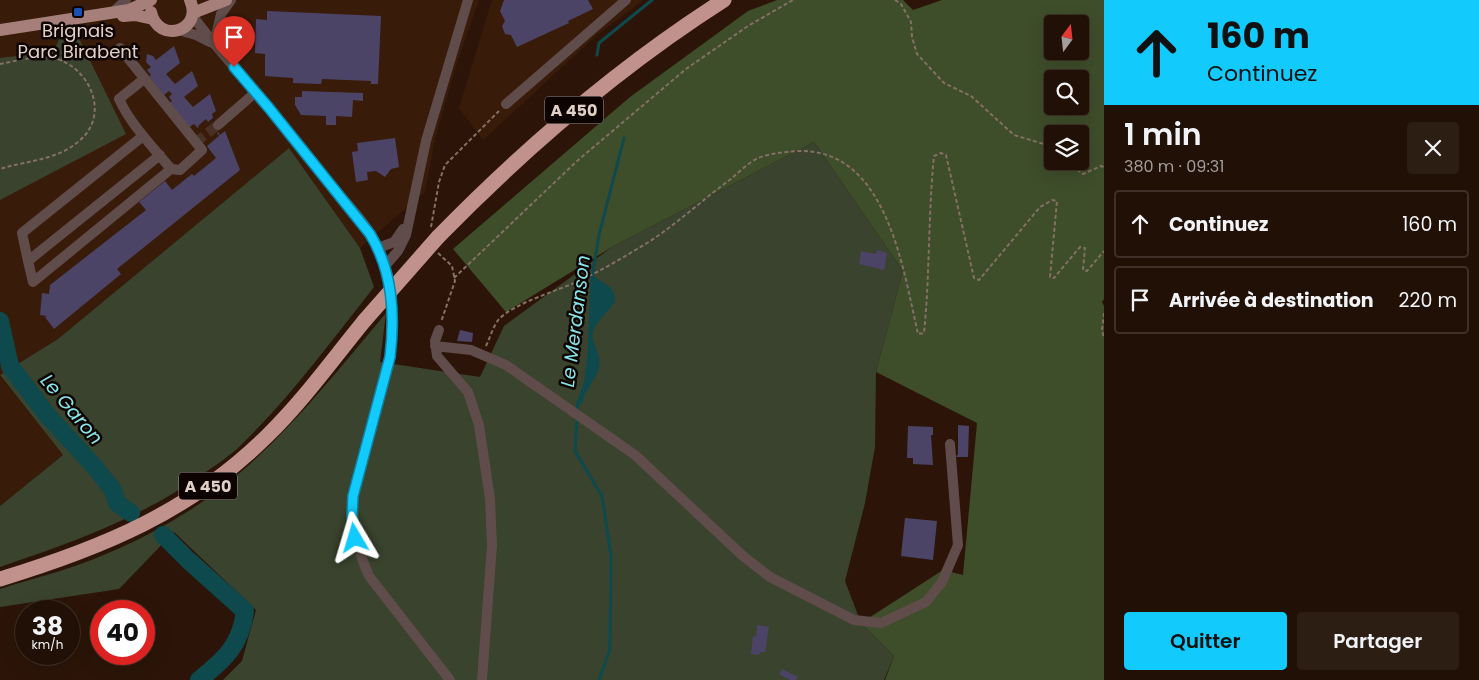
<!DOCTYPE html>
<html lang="fr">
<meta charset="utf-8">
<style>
:root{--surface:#211006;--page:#2d1e14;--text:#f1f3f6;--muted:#a29d9b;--line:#3e3028;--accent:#12cafb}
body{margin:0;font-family:Poppins,sans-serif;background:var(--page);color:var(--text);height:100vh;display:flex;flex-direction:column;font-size:19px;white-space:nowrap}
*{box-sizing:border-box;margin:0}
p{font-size:16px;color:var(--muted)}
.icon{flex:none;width:28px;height:28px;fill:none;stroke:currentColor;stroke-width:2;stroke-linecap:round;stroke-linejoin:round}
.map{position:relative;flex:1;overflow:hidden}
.panel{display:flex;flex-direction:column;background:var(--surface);width:375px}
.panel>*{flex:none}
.guide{background:#12cafb;color:#111;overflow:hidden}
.needle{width:32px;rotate:15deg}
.tools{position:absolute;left:1044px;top:15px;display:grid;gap:10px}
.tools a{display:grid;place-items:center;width:45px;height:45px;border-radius:5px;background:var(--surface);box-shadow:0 5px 20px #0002,0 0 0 1px var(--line);font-size:25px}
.speed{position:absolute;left:15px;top:600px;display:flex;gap:10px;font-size:25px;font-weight:700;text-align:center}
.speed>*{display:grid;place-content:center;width:65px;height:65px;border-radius:50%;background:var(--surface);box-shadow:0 5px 20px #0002,0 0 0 1px var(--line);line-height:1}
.speed small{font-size:12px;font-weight:400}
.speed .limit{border:8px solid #d22;background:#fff;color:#111}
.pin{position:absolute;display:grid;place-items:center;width:42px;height:42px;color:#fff;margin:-51px -21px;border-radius:50% 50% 50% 0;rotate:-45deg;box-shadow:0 0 5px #0007}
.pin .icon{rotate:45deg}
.me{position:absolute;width:55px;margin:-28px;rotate:353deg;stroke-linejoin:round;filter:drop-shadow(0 0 4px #0008)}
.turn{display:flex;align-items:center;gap:18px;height:105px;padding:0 20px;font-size:22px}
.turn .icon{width:65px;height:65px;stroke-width:2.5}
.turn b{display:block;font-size:35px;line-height:42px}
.round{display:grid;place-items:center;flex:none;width:52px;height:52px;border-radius:5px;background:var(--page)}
.head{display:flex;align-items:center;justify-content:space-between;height:85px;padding:0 20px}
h1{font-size:30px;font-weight:600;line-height:38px}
.action{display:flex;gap:10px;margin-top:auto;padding:10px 20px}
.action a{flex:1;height:58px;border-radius:5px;background:var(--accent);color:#111;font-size:20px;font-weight:600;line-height:58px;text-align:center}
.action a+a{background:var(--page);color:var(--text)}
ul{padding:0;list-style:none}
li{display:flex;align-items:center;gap:15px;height:68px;margin:0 10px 8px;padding:0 10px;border:2px solid var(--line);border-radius:5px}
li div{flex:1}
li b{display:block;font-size:19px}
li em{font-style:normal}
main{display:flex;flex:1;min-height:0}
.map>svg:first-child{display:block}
.built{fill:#381b09}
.green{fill:#39432d}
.forest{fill:#3e4d2a;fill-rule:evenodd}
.water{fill:#0e4a4d}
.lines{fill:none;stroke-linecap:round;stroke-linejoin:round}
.stream{stroke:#0e4a4d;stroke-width:3}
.river{stroke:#0e4a4d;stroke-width:18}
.building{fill:#4c4467}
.minor-tunnel{stroke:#473125;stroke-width:10;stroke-dasharray:10 5;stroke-linecap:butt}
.path{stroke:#847065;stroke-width:2;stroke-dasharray:4 2.5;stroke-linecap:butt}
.minor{stroke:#604d4b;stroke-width:10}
.major{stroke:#a67f7a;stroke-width:12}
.highway{stroke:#c1928c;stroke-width:15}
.highway-bridge{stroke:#c1928c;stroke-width:15}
.route-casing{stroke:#0c83a3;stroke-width:12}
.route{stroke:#12cafb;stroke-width:9}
.transit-dot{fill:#1a4fb4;stroke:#0d0402;stroke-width:2}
.labels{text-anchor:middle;stroke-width:5;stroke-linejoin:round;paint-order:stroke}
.shield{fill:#0d0402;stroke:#a1938c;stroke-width:1}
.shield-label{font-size:16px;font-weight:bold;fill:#e1d0c7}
.poi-label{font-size:18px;fill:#e1d0c7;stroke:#0d0402}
.water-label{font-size:19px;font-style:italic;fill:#88e4ea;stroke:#0d0402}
</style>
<main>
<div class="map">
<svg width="1104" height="680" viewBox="0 0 1104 680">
<rect width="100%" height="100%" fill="#2c1508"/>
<path class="built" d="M0 0H479L456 66 435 139 425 192 360 248 289 148 58 339 0 375Z
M492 0H644L597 35 483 140 459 108Z
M0 376 63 455 0 506Z"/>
<path class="green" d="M75 30 126 134 0 200V58L48 52C57 47 59 42 60 32Z
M814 142 903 271 876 372 875 447 865 503 845 581 861 623 894 656 884 680H223L242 661 256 610 174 532 119 589 0 607V589C31 579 64 571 94 559 124 547 155 532 182 515 263 467 326 384 386 313L380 362 480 377 504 326 612 247Z
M289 148 360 248 374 287C330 343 288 400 237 449 227 458 214 466 203 474 139 519 73 542 0 567V506L63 455 0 375 58 339Z"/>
<path class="forest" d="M777 0H903L913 10 942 0H1104V299L1102 302 1104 306V680H885L894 656 861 623 943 570 963 575 977 423 876 372 903 271 814 142 612 247 506 312 453 249 630 97 748 11ZM1052 24H1080V51H1052ZM1052 79H1080V106H1052ZM1052 134H1080V161H1052Z"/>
<path class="water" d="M594 276C603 284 616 286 615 301 610 311 599 318 594 329 589 342 602 354 599 367 596 380 585 389 583 402L580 404 578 403 586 381 589 355 592 277Z"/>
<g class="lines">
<path class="stream" d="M597 55 599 43 652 0
M577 412 578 403 586 381 589 355 592 277 599 235 624 138
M577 418 575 451 602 496 611 556 610 649 599 680"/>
<path class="river" d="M0 321 10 366 48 416 93 465 113 490 117 503 131 513
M163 535 188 560 245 611C241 645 225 659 199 680"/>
</g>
<path class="building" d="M504 0H588L593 9 568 21 569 23 517 47 511 35 505 34 502 26 505 21 500 11Z
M267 11 381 16 378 84H371V81L322 79 321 84 293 83V78L265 76V54L255 53 256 19 267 20Z
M174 46 180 63 166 74 175 84 192 71 198 86 184 97 193 107 210 94 216 111 212 114 213 118 208 122 206 119 199 125 198 128 194 124 188 128 168 104 172 101 169 97 172 94 169 91 164 95 149 76 151 75 147 70 151 67 146 62 147 54 153 56 156 60Z
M302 91 363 93V101L353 100 352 117 336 116V125H326V116L301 115 295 105V97H302Z
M225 131 240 170 117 269 121 274 54 329 45 317 47 316 40 315 42 293 49 294 50 285 146 210 139 202 165 181 172 190 192 174 194 176 216 158 207 146 219 136 217 133 218 132 220 135Z
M395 138 399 167 391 169 385 177 376 171 367 172 368 180 356 182 352 152 358 151 357 143Z
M877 250 887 253 884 270 859 264 861 251 876 254Z
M460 330 473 333 472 342 457 341Z
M958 425 969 426 968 457H956L958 454Z
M908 426 933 427V435H931L933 465 913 464V458H907Z
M905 518 937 521 933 560 901 556Z
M757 625 769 627 765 652H760L759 655 751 654 753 636 756 637Z
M782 669 798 677 796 680H790L779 674Z"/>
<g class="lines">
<path class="minor-tunnel" d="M196 142 218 125"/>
<path class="path" d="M895 0 901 4 911 22 912 37 917 54 944 83 971 96 1014 135 1047 145 1052 150
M62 61C61 50 67 41 66 29
M0 64C16 61 37 55 54 58 90 67 111 115 79 141 58 160 25 161 0 169
M1067 161 1083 174 1101 166 1104 167
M431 227 439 182 445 165 499 111
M438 253 452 266 455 281 441 322
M454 278 577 161 686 69 748 26 793 0
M1104 313 1102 330 1104 338
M486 346C490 338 493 326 499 319 516 302 558 291 581 280 600 271 619 260 637 249 671 230 699 202 731 179 739 172 748 163 758 158 771 153 785 152 799 151 887 149 903 269 918 334L924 333C930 274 928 215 934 156L941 153 946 155 974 278 979 280 1040 207 1052 200 1057 201 1050 277 1054 278 1080 247 1085 248 1083 270 1087 271 1104 251"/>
<path class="minor" d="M112 13 126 0
M192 15C212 43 235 68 258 94 281 122 304 151 327 180 344 201 368 224 379 249 394 284 395 321 390 357L353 496C352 525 357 550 369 576L450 680
M178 30 196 35 210 42
M214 44 221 14 231 0
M120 48 202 150 180 170 171 169C152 146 131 125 119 99L144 79
M506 104 626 0
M218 125 256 92
M160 155 28 261 33 282 171 169
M378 248 394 242 403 229
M28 261 22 233 143 136
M385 266 398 251 406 235 426 141 468 0
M439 330 435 341 437 356 468 392 479 425 490 499 492 545 482 680
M435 346 471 350 506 365 635 455 743 556 770 577 854 620 881 623 926 602 942 582 958 545 950 444"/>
<path class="major" d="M151 12C158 45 204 31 190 0
M193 13 226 0
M123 16 135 15 153 19
M0 30 129 10 151 0"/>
<path class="highway" d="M438 237C525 148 619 67 724 0
M0 579C102 548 190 512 267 436 303 401 333 359 365 320"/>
<path class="highway-bridge" d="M365 320 438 237"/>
</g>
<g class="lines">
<g class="route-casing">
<path id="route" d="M234 67 269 108 370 234C393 272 395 315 390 357L353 496 352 516 355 538"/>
</g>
<use href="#route" class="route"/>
</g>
<rect class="transit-dot" x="73" y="7" width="10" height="10" rx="2.5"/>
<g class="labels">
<g class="shield">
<rect x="545" y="96.5" width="58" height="27" rx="4"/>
<rect x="179" y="472.5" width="58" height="27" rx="4"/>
</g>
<g class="shield-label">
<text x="574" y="116">A 450</text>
<text x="208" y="492">A 450</text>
</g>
<g class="poi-label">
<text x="78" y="37">Brignais<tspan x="78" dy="21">Parc Birabent</tspan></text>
</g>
<g class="water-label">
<text transform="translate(575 321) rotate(-83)" y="7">Le Merdanson</text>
<text transform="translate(72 409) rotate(50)" y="7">Le Garon</text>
</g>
</g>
</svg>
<div class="tools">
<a><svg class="needle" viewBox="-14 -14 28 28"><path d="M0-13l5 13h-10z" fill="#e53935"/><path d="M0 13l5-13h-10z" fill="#a29d9b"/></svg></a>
<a><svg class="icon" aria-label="search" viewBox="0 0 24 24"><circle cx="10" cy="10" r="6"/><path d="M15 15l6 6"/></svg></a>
<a><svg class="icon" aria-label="layers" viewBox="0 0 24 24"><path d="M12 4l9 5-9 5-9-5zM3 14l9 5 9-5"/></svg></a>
</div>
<div class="speed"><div>38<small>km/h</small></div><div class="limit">40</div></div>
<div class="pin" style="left:234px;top:67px;background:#d93025"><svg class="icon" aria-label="arrive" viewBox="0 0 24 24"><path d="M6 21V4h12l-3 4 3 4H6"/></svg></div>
<svg class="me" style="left:355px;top:538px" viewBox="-20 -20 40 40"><path d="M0-17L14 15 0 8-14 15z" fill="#12cafb" stroke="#fff" stroke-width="4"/></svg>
</div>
<section class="panel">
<div class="guide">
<div class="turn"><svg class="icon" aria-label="ahead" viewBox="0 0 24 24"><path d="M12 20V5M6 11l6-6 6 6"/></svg><div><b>160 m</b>Continuez</div></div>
</div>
<div class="head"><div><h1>1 min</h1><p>380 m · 09:31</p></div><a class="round"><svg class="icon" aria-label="close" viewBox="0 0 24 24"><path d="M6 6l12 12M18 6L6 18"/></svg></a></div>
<ul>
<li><svg class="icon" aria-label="ahead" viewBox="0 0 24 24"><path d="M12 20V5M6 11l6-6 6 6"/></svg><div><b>Continuez</b></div><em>160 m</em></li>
<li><svg class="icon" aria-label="arrive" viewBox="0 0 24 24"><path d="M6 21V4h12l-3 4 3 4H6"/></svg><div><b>Arrivée à destination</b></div><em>220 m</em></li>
</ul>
<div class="action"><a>Quitter</a><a>Partager</a></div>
</section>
</main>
